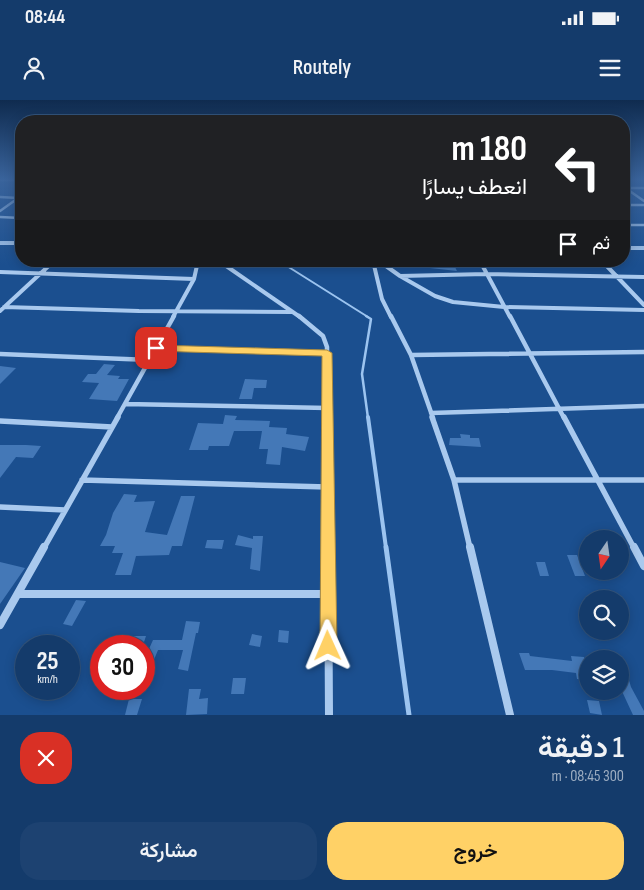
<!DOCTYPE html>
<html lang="ar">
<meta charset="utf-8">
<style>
:root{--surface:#143b6b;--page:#1d4271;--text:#f1f3f6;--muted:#9dadc1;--line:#33557e;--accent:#ffd166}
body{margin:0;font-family:"Sofia Sans Condensed",Vazirmatn,sans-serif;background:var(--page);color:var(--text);direction:rtl;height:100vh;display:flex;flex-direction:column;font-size:19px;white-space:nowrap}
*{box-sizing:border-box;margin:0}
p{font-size:16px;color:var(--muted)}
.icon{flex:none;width:28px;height:28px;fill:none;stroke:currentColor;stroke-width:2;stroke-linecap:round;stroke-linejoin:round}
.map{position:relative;height:615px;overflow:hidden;direction:ltr}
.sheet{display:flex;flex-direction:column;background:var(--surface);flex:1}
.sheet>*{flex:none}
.guide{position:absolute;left:15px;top:15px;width:615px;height:152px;border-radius:20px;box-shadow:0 2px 12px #0003,0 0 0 1px var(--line);direction:rtl;background:#202124;color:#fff;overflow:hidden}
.needle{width:32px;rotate:193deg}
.fabs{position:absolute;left:579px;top:430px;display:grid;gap:10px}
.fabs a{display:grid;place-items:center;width:50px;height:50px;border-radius:50%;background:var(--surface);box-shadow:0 2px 12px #0003,0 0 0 1px var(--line);font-size:25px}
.speed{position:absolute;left:15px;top:535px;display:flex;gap:10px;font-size:25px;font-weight:700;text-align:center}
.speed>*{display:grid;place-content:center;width:65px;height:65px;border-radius:50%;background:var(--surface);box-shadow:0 2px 12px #0003,0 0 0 1px var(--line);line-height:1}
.speed small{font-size:12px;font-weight:400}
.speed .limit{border:8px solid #d22;background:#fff;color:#111}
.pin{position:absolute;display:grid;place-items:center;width:42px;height:42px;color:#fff;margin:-21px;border-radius:10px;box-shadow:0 2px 8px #0006}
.me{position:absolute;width:55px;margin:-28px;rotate:359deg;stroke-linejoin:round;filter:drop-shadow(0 0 4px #0008)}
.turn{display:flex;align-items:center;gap:18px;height:105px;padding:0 20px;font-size:22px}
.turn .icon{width:65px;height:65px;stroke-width:2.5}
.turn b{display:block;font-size:35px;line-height:42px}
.then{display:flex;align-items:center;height:48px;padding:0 20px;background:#0003;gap:10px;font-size:19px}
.round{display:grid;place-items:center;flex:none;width:52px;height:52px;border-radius:20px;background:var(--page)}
.summary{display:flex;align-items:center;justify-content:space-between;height:85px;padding:0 20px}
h1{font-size:30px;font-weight:600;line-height:38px}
.action{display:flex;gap:10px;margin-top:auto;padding:10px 20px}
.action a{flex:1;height:58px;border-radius:20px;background:var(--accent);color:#111;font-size:20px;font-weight:600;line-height:58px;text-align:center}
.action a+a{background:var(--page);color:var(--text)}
.status{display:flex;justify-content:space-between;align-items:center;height:35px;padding:0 25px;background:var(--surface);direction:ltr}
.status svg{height:14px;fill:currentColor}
header{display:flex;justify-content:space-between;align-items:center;height:65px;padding:0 20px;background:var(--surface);font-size:22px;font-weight:600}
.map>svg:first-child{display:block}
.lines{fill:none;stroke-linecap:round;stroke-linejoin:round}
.stream-far3{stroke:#9cc4f0;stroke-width:2}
.stream-far2{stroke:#9cc4f0;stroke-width:2.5}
.stream-far1{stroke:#9cc4f0;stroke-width:4}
.stream{stroke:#9cc4f0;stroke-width:5}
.building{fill:#4478b7}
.street-far4{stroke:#a9c9ee;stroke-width:2.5}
.street-far3{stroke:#a9c9ee;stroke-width:4}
.street-far2{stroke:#a9c9ee;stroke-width:4.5}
.street-far1{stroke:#a9c9ee;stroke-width:5.5}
.street{stroke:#a9c9ee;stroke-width:8}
.route{fill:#ffd166;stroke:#a68842}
</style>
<div class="status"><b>08:44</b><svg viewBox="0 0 49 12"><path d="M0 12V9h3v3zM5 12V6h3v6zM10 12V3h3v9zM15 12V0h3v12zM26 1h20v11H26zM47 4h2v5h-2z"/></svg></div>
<header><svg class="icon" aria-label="menu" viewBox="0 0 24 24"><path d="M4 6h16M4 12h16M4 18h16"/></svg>Routely<svg class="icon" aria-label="person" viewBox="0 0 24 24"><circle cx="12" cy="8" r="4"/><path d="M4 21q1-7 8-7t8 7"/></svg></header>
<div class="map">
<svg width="644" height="615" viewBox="0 0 644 615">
<rect width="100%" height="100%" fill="#1b4f8f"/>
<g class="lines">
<path class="stream-far3" d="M279 161 368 217"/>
<path class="stream-far2" d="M366 216 371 219 362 274 368 318"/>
<path class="stream-far1" d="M368 317 386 448"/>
<path class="stream" d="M386 447 409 615"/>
</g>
<path class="building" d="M421 161H452L457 171 421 167Z
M104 264 115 265 107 275 120 276 118 279H129L117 301 89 299 99 283 82 282 88 274H96Z
M0 266 16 268 0 284Z
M245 279 267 280 266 288H254L252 299H239Z
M225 315 237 316 235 320 270 321 269 327 287 328 286 334 309 337 305 351 282 347 280 365 266 364 268 349H259L262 331H234L229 346H209L208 350H189L198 323 223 324Z
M460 334 470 335V338H479L481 347 449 345 450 338H461Z
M0 345H26L41 346 33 358 16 357 0 378Z
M124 394 137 395 134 402 155 401 145 432 167 435 181 396H195L182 446H172L169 455 136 456 131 475H115L123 453H112L115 446H100L106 435 113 413Z
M238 435 253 439V436H263L260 471 250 469 252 448 235 445Z
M207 440H224L222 449 205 448Z
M567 455H577L585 476H575Z
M0 462 25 468 0 504Z
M536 462H545L549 476H540Z
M76 500 86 501 72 526 63 524Z
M186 521 200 522 198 533H196L188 571 178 569 183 550H158L144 584V560L153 540H182Z
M279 530 289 531 288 543 278 542Z
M252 534 262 536 260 547 249 545Z
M129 536H146L143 545 127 546Z
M519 553H529L530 556 572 561 571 556 584 557 588 570V580L577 579 576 573 552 570H525Z
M620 557H622L631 587 644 611V615H633L620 587Z
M233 578H246L244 594H231Z
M189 589H201L199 599 208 598 207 614 186 615Z
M129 599H142L137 615H125Z
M587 600 599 601 602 615 590 613Z"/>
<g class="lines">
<path class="street-far4" d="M0 80H21
M624 87 644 101
M627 88H644
M0 97 19 98
M624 105H644
M0 111 21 96
M0 117 21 118
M624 125H644"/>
<path class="street-far3" d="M0 143H21
M624 148H644
M219 161 300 217
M373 161 382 199 391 217
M379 161 400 176 435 196 453 202 504 207 644 210
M480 161 510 217
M602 161 644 205
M0 172 194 179
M400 176 486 174 644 177
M4 207 139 211 291 212
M0 211 54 161
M173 217 194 179 198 161"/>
<path class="street-far2" d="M299 216 323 236 327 247V318
M391 216 411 255 433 318
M510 216 564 318
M156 248 327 253
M0 254 150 260
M411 255 644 252
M125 304 327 308
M431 313 644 306
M117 318 174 216"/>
<path class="street-far1" d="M327 317 328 448
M432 317 454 380 470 448
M564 317 634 448
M0 321 112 327
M82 380 327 387
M454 380H644
M0 407 65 410
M44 448 118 317"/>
<path class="street" d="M328 447 329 615
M470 447 510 615
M634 447 644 466
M18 494H328
M0 525 44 447"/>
</g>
<linearGradient id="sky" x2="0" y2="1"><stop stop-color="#0f2b4f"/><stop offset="0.48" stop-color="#39639b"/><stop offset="1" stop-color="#39639b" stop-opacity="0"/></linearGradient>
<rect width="644" height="165" fill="url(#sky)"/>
<path class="route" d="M156 245 327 250 332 253 337 546 335 552 328 554 322 552 320 546 322 256 153 251V246Z"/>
</svg>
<div class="fabs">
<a><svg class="needle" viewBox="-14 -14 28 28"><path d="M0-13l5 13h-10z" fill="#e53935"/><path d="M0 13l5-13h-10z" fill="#9dadc1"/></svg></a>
<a><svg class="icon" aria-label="search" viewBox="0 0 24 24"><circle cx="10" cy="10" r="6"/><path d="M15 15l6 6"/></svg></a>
<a><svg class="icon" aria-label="layers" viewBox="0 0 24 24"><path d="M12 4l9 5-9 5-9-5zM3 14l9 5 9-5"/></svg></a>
</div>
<div class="speed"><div>25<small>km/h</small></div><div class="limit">30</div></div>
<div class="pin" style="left:156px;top:248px;background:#d93025"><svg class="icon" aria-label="arrive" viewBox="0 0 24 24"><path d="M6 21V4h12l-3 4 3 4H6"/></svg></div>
<svg class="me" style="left:328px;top:546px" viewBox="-20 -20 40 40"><path d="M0-17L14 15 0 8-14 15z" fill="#ffd166" stroke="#fff" stroke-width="4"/></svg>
<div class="guide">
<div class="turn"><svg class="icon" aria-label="left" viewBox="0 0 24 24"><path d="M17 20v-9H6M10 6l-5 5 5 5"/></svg><div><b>180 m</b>انعطف يسارًا</div></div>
<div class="then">ثم<svg class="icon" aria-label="arrive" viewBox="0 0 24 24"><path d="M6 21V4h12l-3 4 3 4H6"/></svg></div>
</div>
</div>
<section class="sheet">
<div class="summary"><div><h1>1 دقيقة</h1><p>300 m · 08:45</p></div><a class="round" style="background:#d93025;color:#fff"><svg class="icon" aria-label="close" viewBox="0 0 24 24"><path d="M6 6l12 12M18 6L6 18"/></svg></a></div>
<div class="action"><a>خروج</a><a>مشاركة</a></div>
</section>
